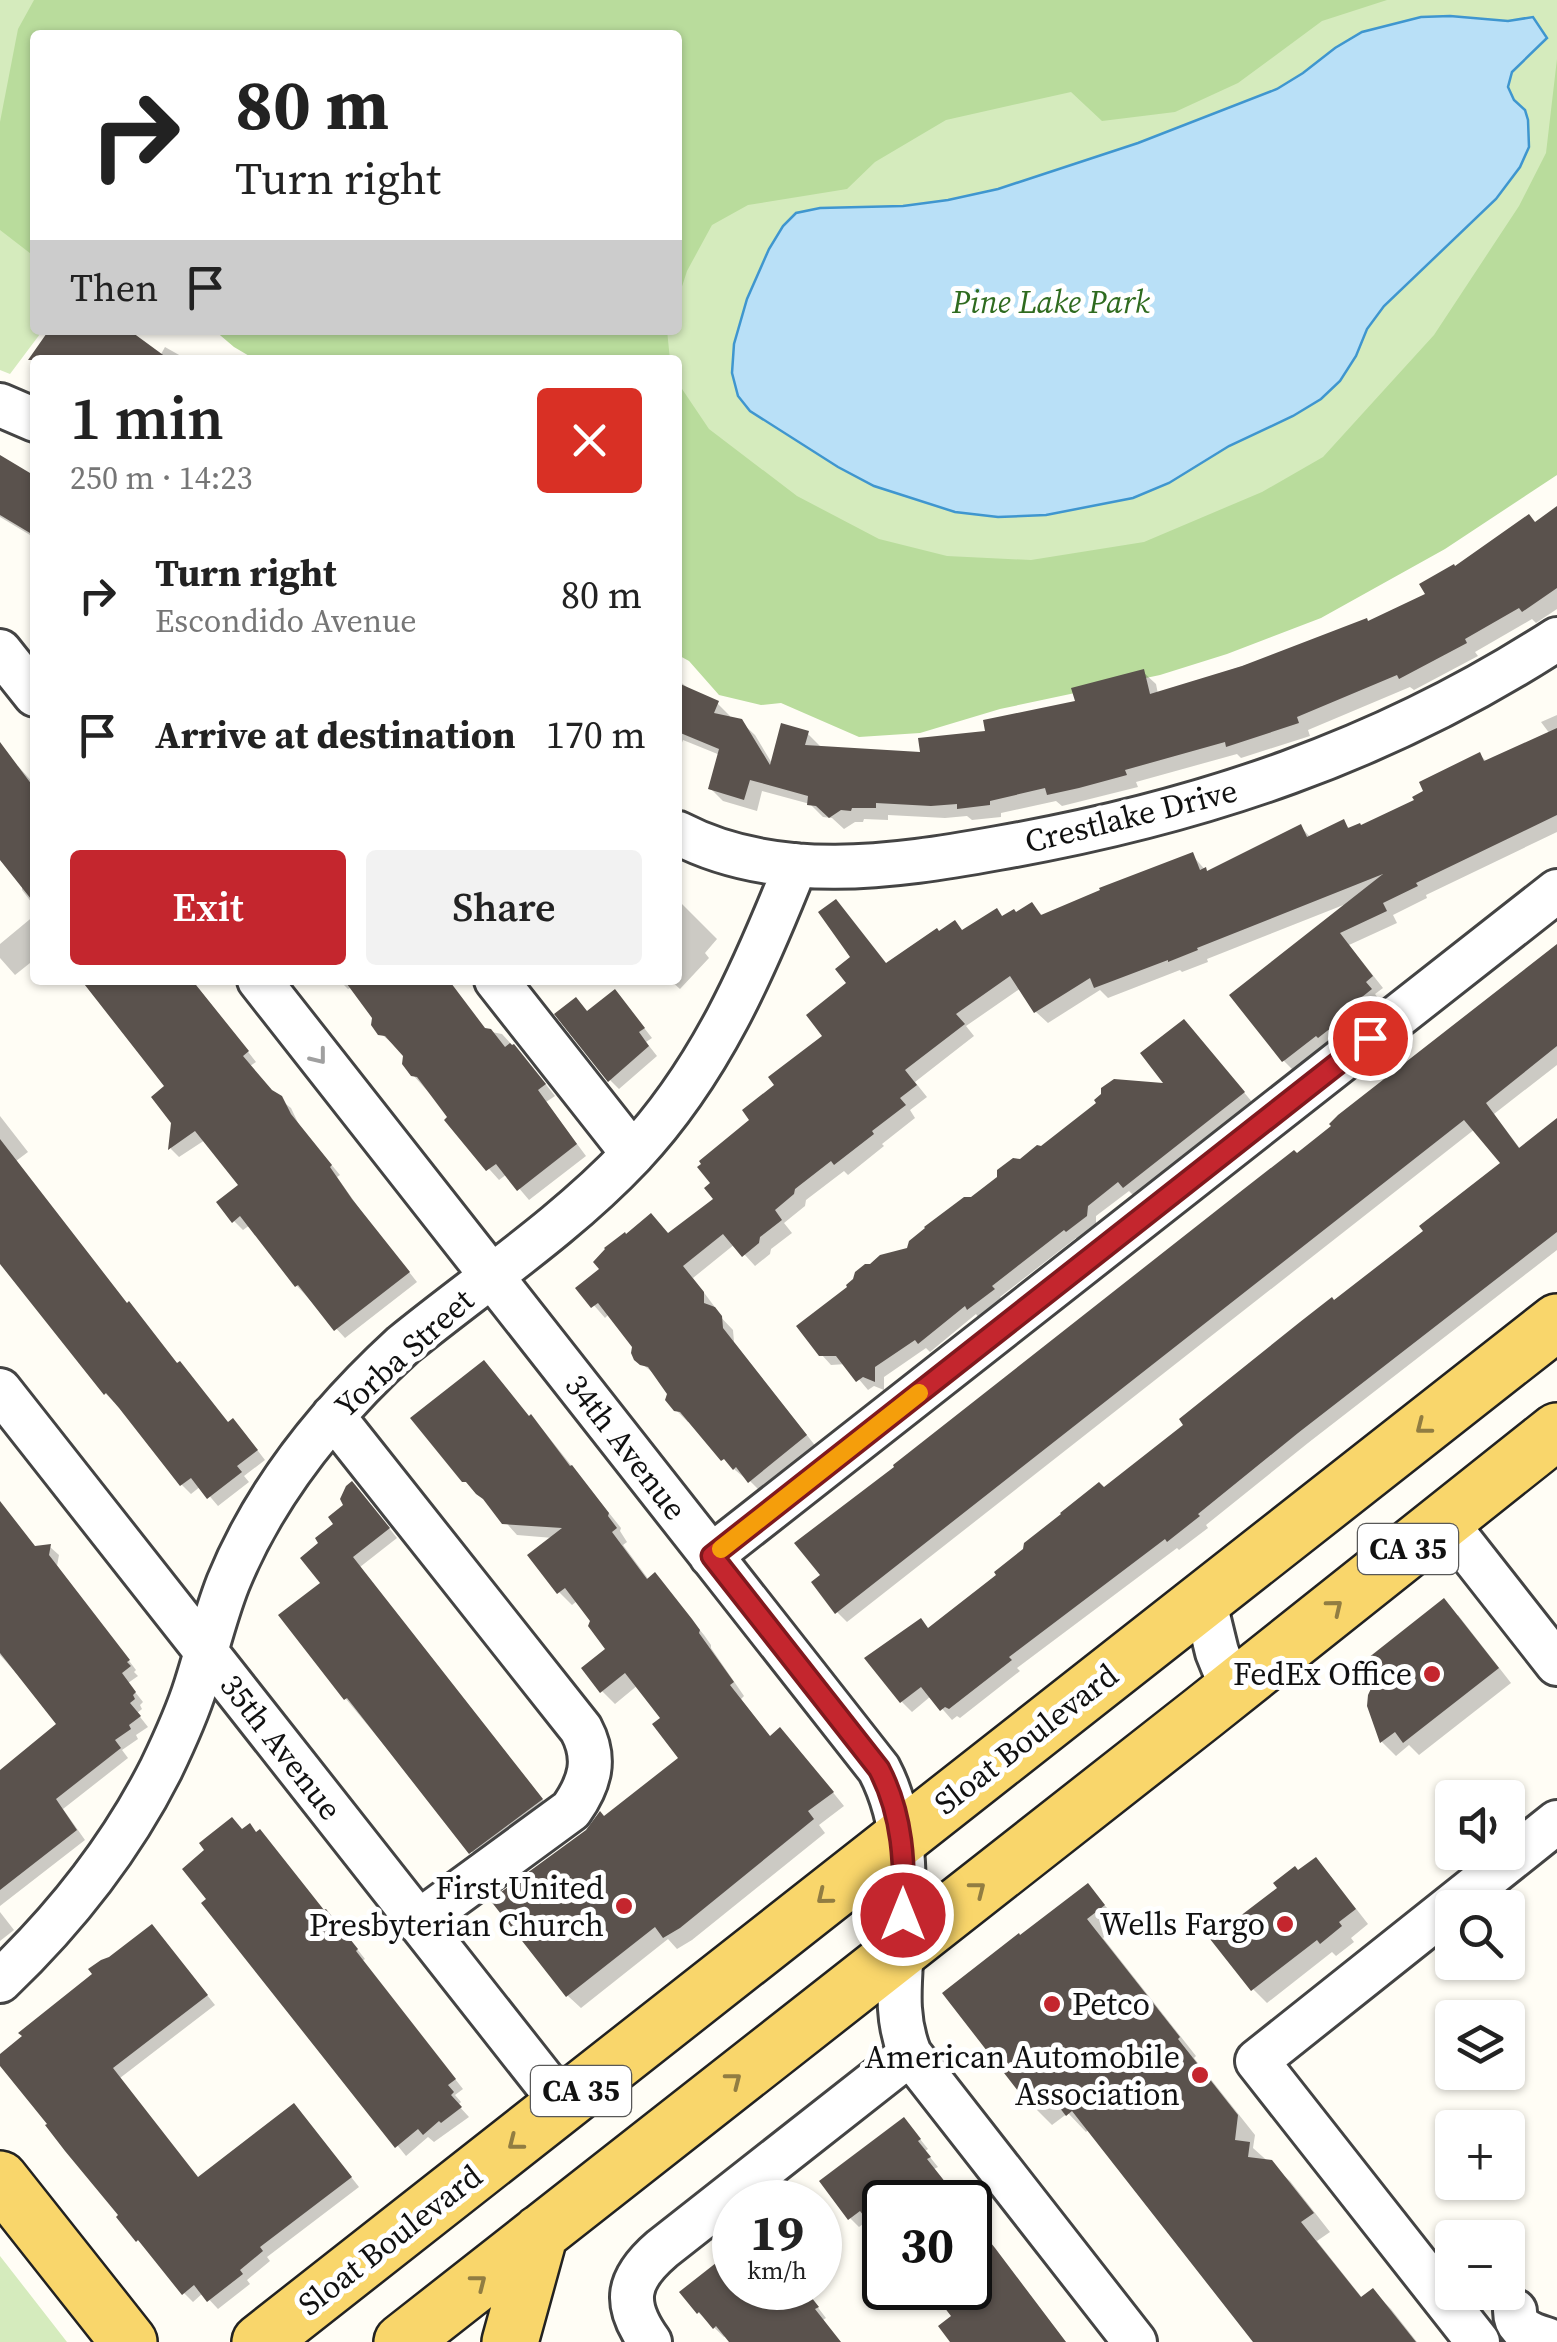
<!DOCTYPE html>
<meta charset="utf-8">
<style>
:root{--surface:#fff;--page:#f2f2f2;--text:#222;--muted:#767676;--accent:#c4262e}
body{margin:0;font-family:"Source Serif 4",serif;background:var(--page);color:var(--text);height:100vh;display:flex;flex-direction:column;font-size:38px;white-space:nowrap}
*{box-sizing:border-box;margin:0}
p{font-size:32px;color:var(--muted)}
.icon{flex:none;width:55px;height:55px;fill:none;stroke:currentColor;stroke-width:2;stroke-linecap:round;stroke-linejoin:round}
.map{position:relative;flex:1;overflow:hidden}
.sheet{position:absolute;left:30px;top:355px;width:652px;height:630px;display:flex;flex-direction:column;background:var(--surface);border-radius:10px;box-shadow:0 2px 8px #0004}
.sheet>*{flex:none}
.hud{position:absolute;left:30px;top:30px;width:652px;height:305px;border-radius:10px;box-shadow:0 2px 8px #0004;background:#fff;color:var(--text);overflow:hidden}
.buttons{position:absolute;left:1435px;top:1780px;display:grid;gap:20px}
.buttons a{display:grid;place-items:center;width:90px;height:90px;border-radius:10px;background:var(--surface);box-shadow:0 2px 8px #0004;font-size:50px}
.speed{position:absolute;left:712px;top:2180px;display:flex;gap:20px;font-size:50px;font-weight:700;text-align:center}
.speed>*{display:grid;place-content:center;width:130px;height:130px;border-radius:50%;background:var(--surface);box-shadow:0 2px 8px #0004;line-height:1}
.speed small{font-size:25px;font-weight:400}
.speed .limit{border:5px solid #111;border-radius:15px;background:#fff;color:#111}
.pin{position:absolute;display:grid;place-items:center;width:85px;height:85px;color:#fff;margin:-42px;border:5px solid #fff;border-radius:50%;box-shadow:0 2px 10px #0007}
.me{position:absolute;width:110px;margin:-55px;rotate:0deg;stroke-linejoin:round;filter:drop-shadow(0 0 8px #0008)}
.turn{display:flex;align-items:center;gap:35px;height:210px;padding:0 40px;font-size:45px}
.turn .icon{width:130px;height:130px;stroke-width:2.5}
.turn b{display:block;font-size:70px;line-height:85px}
.then{display:flex;align-items:center;height:95px;padding:0 40px;background:#0003;gap:20px;font-size:38px}
.round{display:grid;place-items:center;flex:none;width:105px;height:105px;border-radius:10px;background:var(--page)}
.head{display:flex;align-items:center;justify-content:space-between;height:170px;padding:0 40px}
h1{font-size:60px;font-weight:600;line-height:75px}
.button{display:flex;gap:20px;margin-top:auto;padding:20px 40px}
.button a{flex:1;height:115px;border-radius:10px;background:var(--accent);color:#fff;font-size:40px;font-weight:600;line-height:115px;text-align:center}
.button a+a{background:var(--page);color:var(--text)}
ul{padding:0;list-style:none}
li{display:flex;align-items:center;gap:30px;height:140px;padding:0 40px}
li div{flex:1}
li b{display:block;font-size:38px}
li em{font-style:normal}
.map>svg:first-child{display:block}
.green{fill:#d5ebbd}
.forest{fill:#b9dc9c}
.water{fill:#b9e0f7;stroke:#3f96cf;stroke-width:2.5}
.shadow{fill:#0003}
.building{fill:#5a524d}
.lines{fill:none;stroke-linecap:round;stroke-linejoin:round}
.minor-casing{stroke:#444;stroke-width:48}
.major-casing{stroke:#222;stroke-width:60}
.minor{stroke:#fff;stroke-width:42}
.major{stroke:#f9d66b;stroke-width:55}
.oneway{stroke:#a0a0a0}
.oneway2{stroke:#917d42}
.route-casing{stroke:#7f191e;stroke-width:25}
.route{stroke:#c4262e;stroke-width:18}
.slow{stroke:#f59e0b;stroke-width:18}
.poi-dot{fill:#c4262e;stroke:#fff;stroke-width:4}
.labels{text-anchor:middle;stroke-width:10;stroke-linejoin:round;paint-order:stroke}
.shield{fill:#fff;stroke:#585858;stroke-width:2.5}
.shield-label{font-size:30px;font-weight:bold;fill:#111}
.park-label{font-size:32px;font-style:italic;fill:#2f6b1f;stroke:#fff}
.street-label{font-size:32px;fill:#111;stroke:#fff}
.poi-label{font-size:32px;fill:#111;stroke:#fff;text-anchor:end}
</style>
<div class="map">
<svg width="1557" height="2342" viewBox="0 0 1557 2342">
<rect width="100%" height="100%" fill="#fffdf5"/>
<path class="green" d="M0 0H1557V364L1114 601 678 502V360H419L346 330H678V35H35V330H43L10 374 0 370Z
M0 2256 67 2342H0Z"/>
<path class="forest" d="M34 0H1387L1322 21 1238 83 1175 112 1102 121 1071 92 946 120 875 162 847 189 748 205 712 225 687 271 678 299V35H35V257L0 230V122L18 29Z
M1557 59V475L1445 549 1321 618 1227 654 1160 675 1000 709 920 733 859 737 781 703 761 705 719 695 689 661 678 655V383L709 429 797 496 879 539 947 556 1031 560 1144 542 1262 492 1323 457 1434 335 1519 206 1546 153Z
M214 330H667L670 360H256L234 347Z"/>
<path class="water" d="M1450 16 1508 21 1533 17 1547 38 1512 72 1508 87 1514 100 1525 110 1528 120 1529 147 1520 167 1496 199 1384 306 1367 329 1356 356 1340 381 1321 399 1293 416 1229 446 1169 483 1133 498 1046 515 998 517 955 512 874 486 838 467 750 411 738 396 732 373 734 344 747 299 769 249 783 226 796 213 820 208 903 206 948 200 998 189 1138 143 1277 89 1303 73 1335 48 1362 32 1421 17Z"/>
<path class="shadow" d="M52 330H125L160 356 165 347 188 360H35V363L31 359Z
M0 458 35 479V538L0 517Z
M1557 510V609L1536 623 1532 619 1475 652 1478 656 1414 690 1410 687 1308 730 1310 736 1241 758 1237 754 1136 782 1138 787 1062 806 1056 801 1001 813V817L972 820 967 816 945 818 888 815V820L864 819 863 822H855L844 829 832 818 823 817 810 804 762 791 757 811 723 801 710 788 720 755 683 740 678 753V680L693 692 717 703 730 716 729 719 741 722 755 735 773 765 807 733 820 746V748L922 754 1078 703 1143 672 1156 684 1158 694 1369 624 1429 595 1455 569 1536 525Z
M1557 715V832L1426 895 1427 898 1393 915 1397 923 1349 945 1383 988 1375 994 1381 1002 1351 1026 1354 1030 1295 1072 1284 1061 1346 904 1207 959 1208 962 1182 972 1180 970 1108 998 1100 990 1048 1023 1036 1012 1021 988 966 1026 974 1036 915 1082 927 1097 910 1110 915 1118 882 1144 884 1146 848 1175 844 1171 806 1200 805 1206 784 1223 792 1233 771 1249 770 1254 755 1266 735 1244 693 1278 714 1306V1310L733 1330 734 1342 817 1448 761 1492 747 1478 746 1479 735 1470 692 1422H688L676 1410 658 1377 636 1359 634 1346 609 1314 605 1318 579 1288 669 1235 716 1199 753 1120 778 1085 826 1036 887 965 940 934 964 932 1016 915 1032 905 1043 916 1192 855 1208 873 1301 827 1311 838 1343 822 1351 830 1361 827 1417 801 1480 755 1487 762 1550 734 1541 722Z
M0 748 13 767 18 766 35 785V907L22 890V884L0 860Z
M678 900 717 939 705 953 709 958 680 989 670 980H678Z
M35 915V959L15 975 0 958V944Z
M1557 947V1065L1494 1114 1521 1150 1557 1122V1250L1308 1443 1206 1525 1208 1528 1179 1550 1177 1548 1017 1668 1020 1671 960 1718 957 1716 952 1720 931 1696 912 1712 902 1702 929 1631 1187 1425 1335 1303 1427 1232 1503 1163 1475 1129 847 1622 837 1612 1297 1156Z
M85 980H192L256 1062 250 1066 273 1094 291 1108 300 1127 340 1175 337 1177 361 1211 417 1282 345 1338 297 1286 250 1225 243 1230 234 1221 241 1186 205 1140 179 1157 171 1149 174 1122 168 1086Z
M339 980H446L486 1031 502 1034 512 1045 461 1098 536 1072 555 1096 546 1102 586 1156 529 1200 507 1174 499 1180 464 1141 451 1117 413 1075 406 1055 380 1033 374 1018 352 987 348 989Z
M624 1002 652 1038 646 1042 657 1056 619 1089 610 1080Z
M1193 1032 1253 1103 1134 1196 1129 1191 1096 1216V1226L1077 1240 1076 1238 1000 1297 1002 1300 979 1318 976 1314 930 1352 926 1348 884 1377V1390L874 1386 868 1390 846 1364 831 1365 821 1354 909 1250 1020 1161 1169 1086Z
M0 1116 28 1152 16 1161 128 1305 229 1425 242 1430 265 1460 244 1476 249 1482 218 1506 201 1486 191 1494 182 1485 116 1400 114 1402 106 1394 0 1260Z
M531 1417 543 1430 621 1528 620 1531 627 1542 623 1545 649 1580 655 1576 704 1635 711 1645V1648L744 1696 741 1699 771 1738 793 1743 844 1806 819 1825 825 1833 692 1940 677 1949 668 1939 581 2008 568 1996 494 1901 605 1819 682 1758 664 1718 638 1685 615 1704 602 1691 609 1649 577 1601 572 1605 559 1592 553 1538 517 1535 492 1507 464 1480Z
M361 1493 397 1538 360 1567 550 1809 480 1861 346 1699 323 1583 337 1524Z
M0 1502 36 1548 50 1547 59 1555 57 1566 136 1670 134 1672 138 1676 128 1683 143 1702 140 1705 142 1709 137 1713 148 1727 136 1735 138 1739 122 1750 128 1758 63 1809 85 1840 0 1906V1772L59 1724 19 1673 17 1674 0 1655Z
M1458 1615 1511 1683 1419 1755 1409 1745 1396 1756 1382 1742 1369 1706Z
M1315 1860 1329 1874 1368 1924 1351 1938 1354 1942 1336 1956 1332 1952 1267 2003 1253 1989 1280 1888Z
M1088 1886 1121 1924 1103 1938 1196 2056 1194 2058 1255 2135 1253 2148 1290 2181 1330 2232 1317 2241 1363 2299 1373 2291 1391 2309 1417 2342H1256L1089 2129 1086 2132 1068 2113 1052 2125 1034 2107 945 1994Z
M204 1904 325 1913 335 1921 365 1959 362 1961 463 2089 455 2095 461 2102 458 2105 469 2117 434 2142 428 2137 406 2156Z
M0 1912 14 1930 0 1941Z
M160 1936 215 2005 120 2078 199 2180 302 2115 359 2187 267 2257 270 2261 247 2280 250 2284 218 2309 203 2293 193 2302 184 2293 138 2240 1 2063Z
M912 2129 928 2149 925 2151 938 2167 934 2169 959 2202H885V2238L870 2219 859 2227 850 2218Z
M970 2218 1066 2342H963L953 2318 930 2288H970Z
M735 2251V2288H803L826 2318 823 2320 840 2342H733L727 2335 724 2337 699 2313 683 2293Z"/>
<path class="building" d="M49 330H129L170 360H28Z
M0 455 35 476V536L0 515Z
M1557 506V588L1522 612 1519 608 1465 639 1467 643 1399 679 1397 675 1297 717 1299 723 1226 747 1225 742 1125 770 1127 775 1079 788 1047 795 1045 788 990 801V805L957 809V804L931 806 876 803V808H852L851 811 841 810 829 818 816 806 807 805 808 796 750 780 744 800 708 789 719 749 678 732V683L719 701 714 713 742 719 770 765 781 723 809 731 805 745 920 752 918 738 985 731 983 720 1075 701 1071 688 1144 669 1150 694 1242 666 1367 618 1368 621 1425 594 1419 584 1454 564 1455 566 1529 514 1535 522Z
M1557 728V815L1416 883 1418 886 1383 903 1387 911 1340 933 1373 976 1366 982 1372 989 1342 1013 1345 1017 1318 1038 1316 1036 1285 1060 1282 1062 1229 995 1383 874 1197 948 1198 950 1168 962V960L1094 988 1090 978 1034 1013 1010 976 956 1014 965 1024 905 1070 917 1085 900 1098 906 1105 872 1131 874 1134 834 1165 831 1161 795 1189 794 1194 775 1210 782 1220 760 1237 759 1243 742 1257 723 1234 683 1266 704 1292V1303L715 1307 722 1316 723 1328 807 1435 748 1483 736 1467 733 1470 724 1459 721 1461 680 1412 674 1411 665 1400 667 1394 648 1367 640 1365 634 1360 631 1353 632 1347 598 1303 591 1308 575 1288 599 1269 593 1262 605 1249 604 1248 625 1232 626 1234 651 1213 668 1233 713 1199 704 1188 710 1183 697 1167 701 1164 699 1161 749 1120 742 1110 774 1085 768 1077 822 1036 806 1015 846 983 835 969 850 957 818 912 836 899 886 963 937 928 939 931 955 920 962 930 997 908 1002 916 1014 909 1016 912 1032 902 1041 915 1100 890 1099 888 1193 852 1200 870 1206 867 1207 871 1301 824 1307 837 1344 819 1348 828 1360 823 1361 825 1414 800 1412 797 1423 791 1419 782 1480 752 1484 761Z
M0 742 35 789V904L0 860Z
M1557 944V1046L1486 1103 1519 1148 1557 1118V1232L1298 1433 1198 1514 1200 1516 1167 1542 1165 1539 1009 1657 1012 1660 949 1709 945 1707 940 1711 921 1687 900 1703 864 1658 921 1618 928 1628 996 1575 994 1572 1023 1549 1024 1543 1061 1514 1060 1513 1099 1482 1104 1487 1183 1425 1179 1419 1300 1322 1332 1297 1334 1300 1423 1231 1419 1226 1500 1163 1464 1120 835 1614 811 1582 820 1575 794 1543 894 1467 893 1465 921 1443 1240 1192 1294 1150 1297 1153 1331 1126 1329 1124 1338 1115Z
M81 980H192L249 1051 243 1056 272 1090 282 1096 291 1114 332 1165 330 1167 352 1199 410 1272 334 1331 298 1285 295 1287 240 1216 232 1223 216 1202 238 1185 195 1131 168 1150 171 1123 151 1097 164 1086Z
M344 980H441L451 983 485 1028 491 1029 505 1047 510 1043 512 1045 514 1044 546 1084 538 1090 577 1144 517 1191 496 1164 486 1171 444 1120 447 1117 417 1077 411 1076 402 1064 403 1056 385 1036 378 1035 371 1025 372 1018Z
M615 989 645 1028 639 1032 649 1046 608 1082 554 1014 576 997 587 1011Z
M1184 1019 1245 1092 1123 1188 1118 1182 1088 1206 1087 1216 1066 1232 1064 1230 992 1286 995 1289 967 1310 965 1306 918 1344 915 1340 875 1367V1382L863 1377 856 1382 836 1356H819L796 1326 847 1287 846 1285 853 1279 855 1272 865 1264H870L880 1255 907 1248 909 1241 925 1228 924 1227 964 1197H971L997 1177V1170L1013 1158 1020 1159 1037 1145 1041 1146 1096 1103 1094 1100 1101 1094V1088L1114 1079 1163 1083 1140 1053Z
M0 1139 127 1303 129 1301 177 1363 180 1361 228 1422 233 1418 258 1450 237 1466 242 1472 207 1499 191 1478 180 1486 119 1408 106 1393 104 1395 0 1264Z
M484 1360 529 1416 531 1414 570 1466 572 1465 609 1513 608 1516 617 1528 612 1532 647 1579 655 1572 692 1619 700 1630 699 1633 734 1682 730 1685 770 1736 780 1727 834 1792 808 1811 814 1819 680 1928 663 1938 655 1927 566 1997 490 1900 586 1830 600 1811 604 1816 678 1758 652 1724 660 1718 625 1673 600 1693 581 1668 605 1649 588 1626 590 1621 565 1588 557 1594 527 1555 562 1528 502 1524 483 1499 476 1494 466 1482H462L410 1418Z
M352 1481 390 1528 353 1557 543 1799 469 1854 347 1698 344 1700 278 1615 320 1583 300 1558 318 1543 315 1538 333 1524 328 1517 343 1505 340 1499 346 1486Z
M0 1501 35 1546 51 1544 49 1555 130 1660 127 1662 131 1666 122 1673 136 1692 133 1695 135 1699 130 1703 141 1716 129 1725 131 1729 115 1740 121 1748 56 1799 77 1830 0 1890V1770L56 1724 0 1653Z
M1444 1598 1499 1668 1403 1743 1395 1732 1380 1743 1367 1706 1368 1695 1376 1678 1363 1662Z
M232 1817 242 1829 250 1823 256 1832 260 1829 324 1910 326 1909 358 1949 356 1951 456 2079 448 2085 454 2092 451 2095 462 2107 441 2123 439 2121 423 2135 418 2129 395 2148 201 1903 206 1899 182 1869 204 1850 199 1843Z
M1316 1857 1356 1909 1339 1922 1342 1926 1320 1944 1317 1940 1251 1991 1210 1939 1277 1888 1273 1883 1295 1866 1298 1870Z
M1088 1883 1105 1905 1087 1919 1180 2037 1178 2039 1238 2115 1235 2140 1250 2142 1248 2157 1272 2160 1314 2213 1301 2222 1361 2297 1373 2288 1416 2342H1253L1072 2111 1066 2116 1050 2095 1032 2109 942 1993 1019 1933 1020 1935Z
M152 1924 208 1995 113 2068 198 2177 294 2103 352 2177 260 2247 263 2251 240 2270 243 2274 207 2302 194 2285 182 2295 138 2240 136 2242 116 2217 118 2215 65 2151 45 2125 47 2124 0 2066V2054L22 2036 18 2033 92 1974 88 1969 101 1960 109 1957Z
M904 2117 921 2139 918 2141 931 2157 927 2159 961 2202H885V2243L860 2211 848 2220 819 2181Z
M970 2217 995 2248 1066 2342H950L938 2326 951 2316 937 2298 950 2288H970Z
M735 2248V2288H804L819 2307 815 2309 841 2342H729L716 2326 713 2329 699 2312 697 2314 679 2292Z"/>
<g class="lines">
<g class="minor-casing">
<path id="minor" d="M0 405 35 420
M0 651 35 695
M678 833C776 884 893 867 998 848 1199 813 1385 751 1557 639
M259 980 879 1769C908 1824 905 1886 902 1946 900 1984 895 2017 910 2054L1135 2342
M496 980 633 1154
M0 1390 563 2105
M333 1416 581 1729C597 1759 590 1783 571 1810L418 1922
M1444 1520 1557 1664
M711 1556 1557 891
M1204 1599 1217 1652 1232 1689
M0 1981C65 1919 120 1850 161 1769 174 1742 187 1714 196 1685 207 1651 215 1616 228 1583 265 1492 331 1411 403 1345 479 1283 564 1227 632 1155 710 1072 754 970 796 865
M1515 2311C1515 2333 1537 2335 1554 2342
M650 2342C622 2303 627 2279 662 2249L910 2054
M1478 2342 1257 2061 1557 1822"/>
</g>
<g class="major-casing">
<path id="major" d="M0 2179 129 2342
M260 2342 1557 1322
M402 2342 1204 1712 1557 1431
M510 2342 540 2233"/>
</g>
<use href="#minor" class="minor"/>
<use href="#major" class="major"/>
</g>
<defs><path id="oneway-chevron" d="M-2-3.5L2.5 0L-2 3.5" fill="none" stroke-width="1.6" stroke-linecap="round" stroke-linejoin="round" transform="scale(2.5)"/></defs>
<use class="oneway" href="#oneway-chevron" transform="translate(319 1057) rotate(52)"/>
<g class="oneway2">
<use href="#oneway-chevron" transform="translate(1423 1427) rotate(142)"/>
<use href="#oneway-chevron" transform="translate(1335 1607) rotate(-39)"/>
<use href="#oneway-chevron" transform="translate(978 1889) rotate(-38)"/>
<use href="#oneway-chevron" transform="translate(824 1897) rotate(141)"/>
<use href="#oneway-chevron" transform="translate(734 2080) rotate(-38)"/>
<use href="#oneway-chevron" transform="translate(515 2143) rotate(142)"/>
<use href="#oneway-chevron" transform="translate(479 2282) rotate(-38)"/>
</g>
<g class="lines">
<g class="route-casing">
<path id="route" d="M903 1915C905 1864 903 1815 879 1769L712 1556 1370 1038"/>
</g>
<use href="#route" class="route"/>
<path class="slow" d="M721 1549 919 1393"/>
</g>
<g class="poi-dot">
<circle cx="1432" cy="1674" r="10"/>
<circle cx="624" cy="1906" r="10"/>
<circle cx="1285" cy="1924" r="10"/>
<circle cx="1052" cy="2004" r="10"/>
<circle cx="1200" cy="2075" r="10"/>
</g>
<g class="labels">
<g class="shield">
<rect x="1358" y="1524" width="100" height="50" rx="8"/>
<rect x="531" y="2066" width="100" height="50" rx="8"/>
</g>
<g class="shield-label">
<text x="1408" y="1559">CA 35</text>
<text x="581" y="2101">CA 35</text>
</g>
<g class="park-label">
<text x="1051" y="313">Pine Lake Park</text>
</g>
<g class="street-label">
<text transform="translate(1131 816) rotate(-14)" y="11">Crestlake Drive</text>
<text transform="translate(404 1353) rotate(-42)" y="11">Yorba Street</text>
<text transform="translate(626 1447) rotate(52)" y="11">34th Avenue</text>
<text transform="translate(1026 1739) rotate(-38)" y="11">Sloat Boulevard</text>
<text transform="translate(281 1747) rotate(52)" y="11">35th Avenue</text>
<text transform="translate(390 2240) rotate(-38)" y="11">Sloat Boulevard</text>
</g>
<g class="poi-label">
<text x="1412" y="1685">FedEx Office</text>
<text x="604" y="1899">First United<tspan x="604" dy="37">Presbyterian Church</tspan></text>
<text x="1265" y="1935">Wells Fargo</text>
<text x="1072" y="2015" text-anchor="start">Petco</text>
<text x="1180" y="2068">American Automobile<tspan x="1180" dy="37">Association</tspan></text>
</g>
</g>
</svg>
<div class="buttons">
<a><svg class="icon" aria-label="sound" viewBox="0 0 24 24"><path d="M4 9h4l5-4v14l-5-4H4zM17 9q2 3 0 6"/></svg></a>
<a><svg class="icon" aria-label="search" viewBox="0 0 24 24"><circle cx="10" cy="10" r="6"/><path d="M15 15l6 6"/></svg></a>
<a><svg class="icon" aria-label="layers" viewBox="0 0 24 24"><path d="M12 4l9 5-9 5-9-5zM3 14l9 5 9-5"/></svg></a>
<a>+</a>
<a>−</a>
</div>
<div class="speed"><div>19<small>km/h</small></div><div class="limit">30</div></div>
<div class="pin" style="left:1370px;top:1038px;background:#d93025"><svg class="icon" aria-label="arrive" viewBox="0 0 24 24"><path d="M6 21V4h12l-3 4 3 4H6"/></svg></div>
<svg class="me" style="left:903px;top:1915px" viewBox="-20 -20 40 40"><circle r="17" fill="#c4262e" stroke="#fff" stroke-width="3"/><path d="M0-11L8 9 0 5-8 9z" fill="#fff"/></svg>
<div class="hud">
<div class="turn"><svg class="icon" aria-label="right" viewBox="0 0 24 24"><path d="M7 20v-9h11M14 6l5 5-5 5"/></svg><div><b>80 m</b>Turn right</div></div>
<div class="then">Then<svg class="icon" aria-label="arrive" viewBox="0 0 24 24"><path d="M6 21V4h12l-3 4 3 4H6"/></svg></div>
</div>
<section class="sheet">
<div class="head"><div><h1>1 min</h1><p>250 m · 14:23</p></div><a class="round" style="background:#d93025;color:#fff"><svg class="icon" aria-label="close" viewBox="0 0 24 24"><path d="M6 6l12 12M18 6L6 18"/></svg></a></div>
<ul>
<li><svg class="icon" aria-label="right" viewBox="0 0 24 24"><path d="M7 20v-9h11M14 6l5 5-5 5"/></svg><div><b>Turn right</b><p>Escondido Avenue</p></div><em>80 m</em></li>
<li><svg class="icon" aria-label="arrive" viewBox="0 0 24 24"><path d="M6 21V4h12l-3 4 3 4H6"/></svg><div><b>Arrive at destination</b></div><em>170 m</em></li>
</ul>
<div class="button"><a>Exit</a><a>Share</a></div>
</section>
</div>
